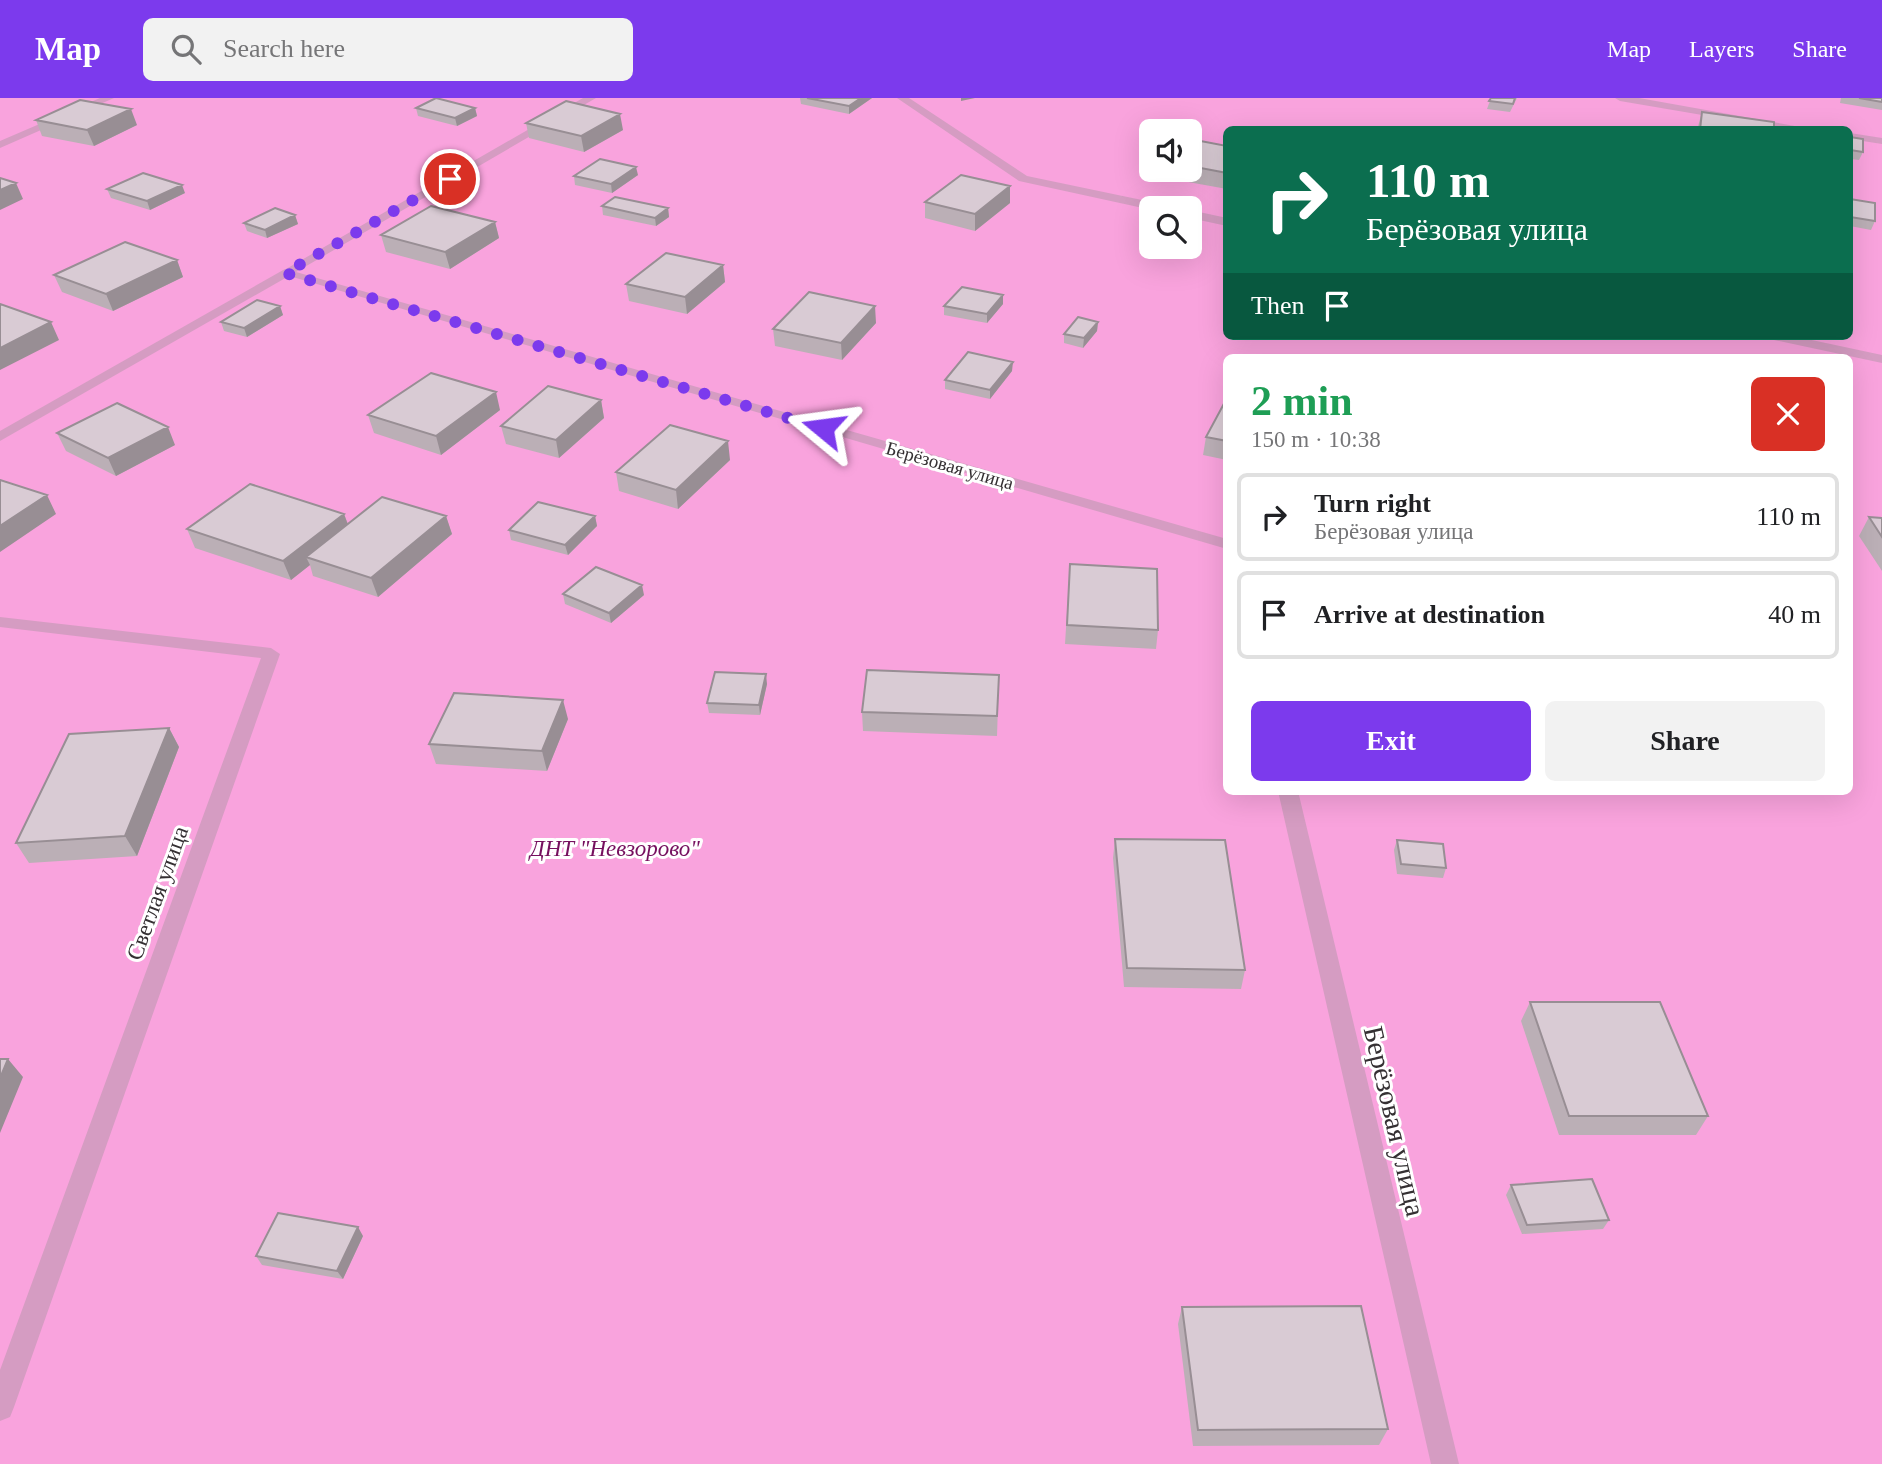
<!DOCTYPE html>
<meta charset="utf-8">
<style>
:root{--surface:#fff;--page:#f2f2f2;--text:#202124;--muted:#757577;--line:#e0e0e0;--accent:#7c3aed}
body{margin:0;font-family:Georgia,serif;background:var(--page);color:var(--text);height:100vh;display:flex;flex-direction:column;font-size:26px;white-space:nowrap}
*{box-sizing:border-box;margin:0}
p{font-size:23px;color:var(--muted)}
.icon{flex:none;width:38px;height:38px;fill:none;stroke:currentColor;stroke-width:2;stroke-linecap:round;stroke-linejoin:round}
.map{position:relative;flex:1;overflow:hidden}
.side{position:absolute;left:1223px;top:256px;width:630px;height:441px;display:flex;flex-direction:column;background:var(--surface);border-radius:10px;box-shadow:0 7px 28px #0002}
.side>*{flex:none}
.guide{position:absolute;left:1223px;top:28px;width:630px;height:214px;border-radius:10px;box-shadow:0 7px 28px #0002;background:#0b6e4f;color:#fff;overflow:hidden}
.controls{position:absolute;left:1139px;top:21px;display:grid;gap:14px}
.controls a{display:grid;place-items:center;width:63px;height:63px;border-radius:10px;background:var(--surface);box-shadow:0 7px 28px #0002;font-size:35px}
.pin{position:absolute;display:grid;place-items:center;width:60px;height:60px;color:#fff;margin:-30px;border:4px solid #fff;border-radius:50%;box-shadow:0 2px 7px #0007}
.me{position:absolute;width:77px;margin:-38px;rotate:286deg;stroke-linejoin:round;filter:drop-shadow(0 0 5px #0008)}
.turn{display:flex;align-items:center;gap:24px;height:147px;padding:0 28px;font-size:32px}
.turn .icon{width:91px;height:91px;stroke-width:2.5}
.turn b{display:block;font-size:49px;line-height:60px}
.then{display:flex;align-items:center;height:66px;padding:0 28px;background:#0003;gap:14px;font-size:26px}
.round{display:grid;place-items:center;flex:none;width:74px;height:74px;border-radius:10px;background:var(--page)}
.headline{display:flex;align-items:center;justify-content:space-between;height:119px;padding:0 28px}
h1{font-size:42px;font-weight:700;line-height:52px;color:#1e9e55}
.button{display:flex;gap:14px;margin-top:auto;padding:14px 28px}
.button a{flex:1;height:80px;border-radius:10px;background:var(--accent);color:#fff;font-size:28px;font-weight:700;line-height:80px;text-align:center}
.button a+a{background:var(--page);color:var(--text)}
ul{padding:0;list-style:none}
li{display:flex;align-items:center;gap:21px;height:88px;margin:0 14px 10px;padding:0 14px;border:4px solid var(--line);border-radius:10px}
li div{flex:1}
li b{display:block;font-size:26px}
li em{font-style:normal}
header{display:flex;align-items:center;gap:42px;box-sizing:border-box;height:98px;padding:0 35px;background:var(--accent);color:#fff}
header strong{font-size:33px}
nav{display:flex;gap:38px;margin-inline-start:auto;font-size:24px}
.search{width:490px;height:63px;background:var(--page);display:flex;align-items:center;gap:18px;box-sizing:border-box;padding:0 24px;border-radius:10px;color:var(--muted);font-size:26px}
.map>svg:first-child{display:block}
.green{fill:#f9a3dd;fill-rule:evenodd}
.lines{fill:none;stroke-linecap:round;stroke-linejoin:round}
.service{fill:#d59cc2;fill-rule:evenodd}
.minor{fill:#d59cc2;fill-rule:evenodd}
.wall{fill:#bbafb6}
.shaded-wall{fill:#988e94}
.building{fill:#d9cbd4;stroke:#988e94;stroke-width:2}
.route{stroke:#7c3aed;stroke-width:12;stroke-dasharray:0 21.6}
.labels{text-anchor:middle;stroke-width:6;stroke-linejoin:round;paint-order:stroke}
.far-street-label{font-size:19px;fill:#353033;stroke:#fff}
.park-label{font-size:23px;font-style:italic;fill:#76105f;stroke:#fff}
.street-label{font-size:23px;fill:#353033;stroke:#fff}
.near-street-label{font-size:28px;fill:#353033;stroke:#fff}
</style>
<header>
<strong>Map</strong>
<div class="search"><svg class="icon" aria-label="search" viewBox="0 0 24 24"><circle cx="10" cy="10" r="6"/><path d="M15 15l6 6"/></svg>Search here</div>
<nav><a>Map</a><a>Layers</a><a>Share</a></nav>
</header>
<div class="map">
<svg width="1882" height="1366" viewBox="0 0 1882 1366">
<rect width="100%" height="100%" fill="#fdeff8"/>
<path class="green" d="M0 0H1882V1366H0ZM1227 32H1850V238H1227ZM1152 33H1190V72H1152ZM1152 110H1190V149H1152ZM1227 259H1850V693H1227Z"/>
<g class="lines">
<path class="service" d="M285 171 289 172V178L0 343V333Z"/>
<path class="minor" d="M100 0H114L0 50V43Z
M583 0H596L296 174 1227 441V451L279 175Z
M897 0H909L1027 78 1161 106 1167 110 1152 112 1019 83Z
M1615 0H1639L1817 32H1790L1620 3Z
M1850 35 1882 40V46L1850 41Z
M1190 112 1227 120V128L1190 120Z
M1767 238H1793L1882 257V265L1774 242Z
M0 519 271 550 280 556 14 1309 10 1319 0 1323V1272L261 560 0 529Z
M1278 693H1298L1459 1366H1431Z"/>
</g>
<path class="wall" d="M800 0H872L849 16 801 6Z
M1491 0H1517L1510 14 1487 11Z
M1841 0H1882V12L1840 5Z
M416 10H475L477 18 457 28 418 18Z
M1702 14 1774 32H1697Z
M36 22 137 27 94 48 42 38Z
M526 25 623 32 584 54 529 40Z
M1850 39 1863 54 1859 62 1850 61Z
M1190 41 1227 48V91L1155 78 1156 72H1190Z
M638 77 612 95 575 87 574 78Z
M107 91 185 95 150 112 111 100Z
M1850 101 1875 123 1871 132 1850 128Z
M925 104 1010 105 975 133 925 120Z
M602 108 668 110 669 119 656 128 603 117Z
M295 117 298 126 267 140 247 133 244 125Z
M495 124 499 140 450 171 386 154 381 137Z
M1152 130V148L1144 146 1145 138Z
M177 162 183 179 113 213 62 194 54 177Z
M723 167 725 184 687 216 629 203 626 186Z
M1003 197V206L987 225 944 217V208Z
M280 208 283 217 247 239 224 233 221 224Z
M1098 224 1097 233 1083 250 1064 245V236Z
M876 225 842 262 775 248 773 231Z
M1012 273 990 301 945 291V282Z
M1227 300V362L1203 357 1206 339Z
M601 302 604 320 559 360 506 346 501 328Z
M500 312 441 357 374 335 368 317Z
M57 335 175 347 116 378 66 353Z
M730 362 678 411 619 393 616 374Z
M344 416 348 426 446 418 452 436 378 499 313 478 310 467 291 482 195 450 187 431Z
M595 418 597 428 568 457 511 442 509 432Z
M1869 419 1882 420V473L1859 438Z
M1070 466 1158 532 1156 551 1065 546Z
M563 496 644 497 611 525 565 506Z
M999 577 997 638 863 633 862 614Z
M767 586 760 617 709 615 707 605Z
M568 621 547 673 436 666 429 646Z
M169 630 179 649 137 758 29 765 16 745Z
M1115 741 1245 872 1241 891 1124 889 1113 760Z
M1397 742 1446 770 1443 780 1397 776 1394 752Z
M1530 904 1708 1018 1696 1037H1559L1521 923Z
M1511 1087 1609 1122 1603 1131 1522 1136 1506 1097Z
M363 1138 343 1181 262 1167 256 1158Z
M1182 1209 1388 1331 1379 1347 1193 1348 1178 1226Z"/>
<path class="shaded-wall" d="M861 0H872L849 16V8Z
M961 0H975L961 3Z
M475 10 477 18 457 28 455 20Z
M131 11 137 27 94 48 87 32Z
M620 16 623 32 584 54 581 38Z
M636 69 638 77 612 95 611 86Z
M16 85 23 101 0 112V92Z
M182 87 185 95 150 112 147 103Z
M1010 88V105L975 133V116Z
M668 110 669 119 656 128 655 120Z
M295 117 298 126 267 140 265 132Z
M495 124 499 140 450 171 445 154Z
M177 162 183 179 113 213 106 196Z
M723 167 725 184 687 216 685 199Z
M1003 197V206L987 225V216Z
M280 208 283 217 247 239 244 230Z
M875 208 876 225 842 262 841 245Z
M51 224 59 242 0 272V250Z
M1098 224 1097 233 1083 250 1084 240Z
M1013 264 1012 273 990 301V292Z
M496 294 500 312 441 357 436 338Z
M601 302 604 320 559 360 556 342Z
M168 329 175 347 116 378 108 360Z
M728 343 730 362 678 411 676 392Z
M47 397 56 416 0 454V428Z
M344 416 351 435 306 459 310 467 291 482 283 463Z
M446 418 452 436 378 499 371 480Z
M595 418 597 428 568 457 565 447Z
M642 487 644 497 611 525 609 515Z
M766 576 767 586 760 617 759 607Z
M563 602 568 621 547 673 542 653Z
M169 630 179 649 137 758 125 738Z
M8 961 23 979 0 1035V980Z
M358 1129 363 1138 343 1181 337 1173Z"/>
<path class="building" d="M436 0 475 10 455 20 416 10Z
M807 0H861L849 8Z
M1491 0H1515L1513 6 1489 3Z
M1859 0H1882V4Z
M80 2 131 11 87 32 36 22Z
M566 3 620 16 581 38 526 25Z
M1702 14 1774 24V32H1700Z
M1850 39 1863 41V54L1850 52Z
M1190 41 1227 48V75L1190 68Z
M600 61 636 69 611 86 574 78Z
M143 75 182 87 147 103 107 91Z
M961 77 1010 88 975 116 925 104Z
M0 80 16 85 0 92Z
M615 99 668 110 655 120 602 108Z
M1850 101 1875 105V123L1850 119Z
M431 108 495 124 445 154 381 137Z
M275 110 295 117 265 132 244 125Z
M1152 130V139L1145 138Z
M125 144 177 162 106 196 54 177Z
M666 155 723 167 685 199 626 186Z
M962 189 1003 197 987 216 944 208Z
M809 194 875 208 841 245 773 231Z
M257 202 280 208 244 230 221 224Z
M0 206 51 224 0 250Z
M1078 219 1098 224 1084 240 1064 236Z
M968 254 1013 264 990 292 945 282Z
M1809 257 1811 259H1710V258Z
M431 275 496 294 436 338 368 317Z
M548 288 601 302 556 342 501 328Z
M1227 300V343L1206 339Z
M117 305 168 329 108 360 57 335Z
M670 327 728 343 676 392 616 374Z
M0 382 47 397 0 428Z
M250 386 344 416 283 463 187 431Z
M382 399 446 418 371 480 306 459Z
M538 404 595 418 565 447 509 432Z
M1869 419 1882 420V439Z
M1070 466 1157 471 1158 532 1067 527Z
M596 469 642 487 609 515 563 496Z
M867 572 999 577 997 618 862 614Z
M715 574 766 576 759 607 707 605Z
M454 595 563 602 542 653 429 646Z
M169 630 125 738 16 745 69 636Z
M1115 741 1225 742 1245 872 1127 870Z
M1397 742 1443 746 1446 770 1401 766Z
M1530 904H1660L1708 1018H1569Z
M0 961H8L0 980Z
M1592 1081 1609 1122 1527 1127 1511 1087Z
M278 1115 358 1129 337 1173 256 1158Z
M1361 1208 1388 1331 1198 1332 1182 1209Z"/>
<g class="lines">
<path class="route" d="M450 81 285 175 823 330"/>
</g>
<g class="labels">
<g class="far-street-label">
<text transform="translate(950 367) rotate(16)" y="7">Берёзовая улица</text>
</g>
<g class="park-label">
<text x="615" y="758">ДНТ "Невзорово"</text>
</g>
<g class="street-label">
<text transform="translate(157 795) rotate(-70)" y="8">Светлая улица</text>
</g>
<g class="near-street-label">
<text transform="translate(1395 1023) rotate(77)" y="10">Берёзовая улица</text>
</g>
</g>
</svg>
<div class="controls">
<a><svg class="icon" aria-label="sound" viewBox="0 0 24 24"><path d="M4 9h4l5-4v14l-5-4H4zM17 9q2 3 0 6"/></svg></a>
<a><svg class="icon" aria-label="search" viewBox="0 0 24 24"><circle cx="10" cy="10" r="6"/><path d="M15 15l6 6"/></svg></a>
</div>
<div class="pin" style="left:450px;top:81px;background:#d93025"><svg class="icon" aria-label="arrive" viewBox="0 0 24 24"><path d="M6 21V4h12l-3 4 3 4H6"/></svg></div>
<svg class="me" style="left:823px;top:330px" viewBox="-20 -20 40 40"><path d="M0-17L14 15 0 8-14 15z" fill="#7c3aed" stroke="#fff" stroke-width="4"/></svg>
<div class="guide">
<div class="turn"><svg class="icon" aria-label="right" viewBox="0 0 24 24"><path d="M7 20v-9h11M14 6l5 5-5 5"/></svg><div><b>110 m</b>Берёзовая улица</div></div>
<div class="then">Then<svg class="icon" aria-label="arrive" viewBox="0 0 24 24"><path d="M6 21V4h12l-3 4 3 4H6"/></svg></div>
</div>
<section class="side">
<div class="headline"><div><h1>2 min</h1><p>150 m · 10:38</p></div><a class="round" style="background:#d93025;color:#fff"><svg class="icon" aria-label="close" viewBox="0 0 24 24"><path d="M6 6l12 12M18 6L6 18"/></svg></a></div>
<ul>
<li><svg class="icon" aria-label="right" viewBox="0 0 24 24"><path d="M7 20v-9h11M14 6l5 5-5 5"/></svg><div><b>Turn right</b><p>Берёзовая улица</p></div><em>110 m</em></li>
<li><svg class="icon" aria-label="arrive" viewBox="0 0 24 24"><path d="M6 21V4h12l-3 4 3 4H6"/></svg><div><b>Arrive at destination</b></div><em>40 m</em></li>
</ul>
<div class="button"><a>Exit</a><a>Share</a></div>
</section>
</div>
